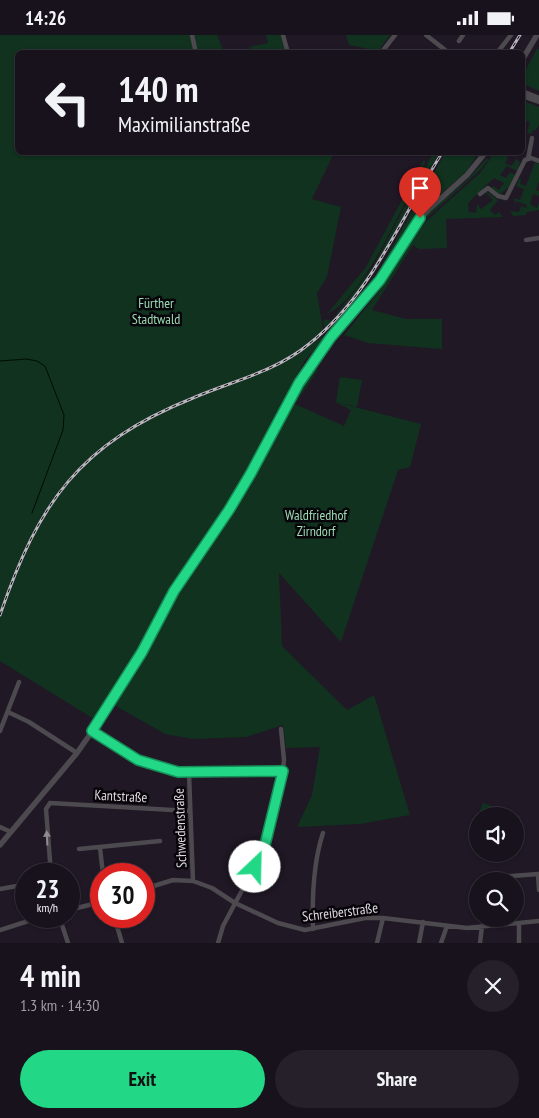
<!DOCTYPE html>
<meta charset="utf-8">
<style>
:root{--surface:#18121c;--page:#252029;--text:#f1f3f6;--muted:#9f9ea3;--line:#36323b;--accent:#22d887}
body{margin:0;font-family:"PT Sans Narrow",sans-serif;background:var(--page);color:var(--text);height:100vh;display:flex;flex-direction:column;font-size:19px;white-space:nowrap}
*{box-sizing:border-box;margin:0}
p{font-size:16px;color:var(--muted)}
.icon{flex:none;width:28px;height:28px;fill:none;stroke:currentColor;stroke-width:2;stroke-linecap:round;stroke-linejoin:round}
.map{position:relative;height:908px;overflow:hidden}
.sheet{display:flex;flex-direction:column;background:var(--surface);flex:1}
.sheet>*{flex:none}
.banner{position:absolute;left:15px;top:15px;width:510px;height:105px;border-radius:8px;box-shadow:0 1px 4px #0004,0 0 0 1px var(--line);background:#18121c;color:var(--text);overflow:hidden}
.fabs{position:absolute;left:469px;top:772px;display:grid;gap:10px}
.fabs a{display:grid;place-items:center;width:55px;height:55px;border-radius:50%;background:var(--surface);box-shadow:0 1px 4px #0004,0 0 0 1px var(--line);font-size:25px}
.speed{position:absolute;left:15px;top:828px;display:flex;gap:10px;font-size:25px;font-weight:700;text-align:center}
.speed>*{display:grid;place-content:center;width:65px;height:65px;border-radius:50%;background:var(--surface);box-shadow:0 1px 4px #0004,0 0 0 1px var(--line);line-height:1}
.speed small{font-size:12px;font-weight:400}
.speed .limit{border:8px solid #d22;background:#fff;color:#111}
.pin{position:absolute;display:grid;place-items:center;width:42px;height:42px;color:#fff;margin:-51px -21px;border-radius:50% 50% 50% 0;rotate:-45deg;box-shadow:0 0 5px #0007}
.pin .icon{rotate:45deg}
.me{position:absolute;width:55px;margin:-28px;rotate:24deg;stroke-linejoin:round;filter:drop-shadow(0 0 4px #0008)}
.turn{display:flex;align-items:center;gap:18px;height:105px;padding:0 20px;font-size:22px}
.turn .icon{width:65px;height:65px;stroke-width:2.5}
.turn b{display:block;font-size:35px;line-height:42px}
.round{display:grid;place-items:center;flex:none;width:52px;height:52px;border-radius:26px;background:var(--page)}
.overview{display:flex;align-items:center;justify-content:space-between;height:85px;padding:0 20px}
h1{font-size:30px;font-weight:600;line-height:38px}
.cta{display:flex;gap:10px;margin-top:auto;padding:10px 20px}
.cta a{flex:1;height:58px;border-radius:30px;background:var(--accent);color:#111;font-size:20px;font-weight:600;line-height:58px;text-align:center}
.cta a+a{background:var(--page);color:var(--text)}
.status{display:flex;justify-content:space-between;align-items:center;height:35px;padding:0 25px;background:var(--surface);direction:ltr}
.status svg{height:14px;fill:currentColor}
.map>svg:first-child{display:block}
.green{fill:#10321f}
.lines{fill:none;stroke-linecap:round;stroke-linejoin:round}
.stream{stroke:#000c02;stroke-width:1}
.minor{stroke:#4c494f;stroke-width:4.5}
.tertiary{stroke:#4c494f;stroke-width:5.5}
.rail-casing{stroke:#bab5be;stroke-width:3}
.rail{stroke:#08050a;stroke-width:1;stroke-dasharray:4;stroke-linecap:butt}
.oneway{fill:#8e8a92}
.route-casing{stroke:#168c58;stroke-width:12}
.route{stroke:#22d887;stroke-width:9}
.labels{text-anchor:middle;stroke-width:5;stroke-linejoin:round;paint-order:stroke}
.park-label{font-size:14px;fill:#9bdcb4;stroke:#08050a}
.street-label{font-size:14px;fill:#dfdae3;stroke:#08050a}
</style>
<div class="status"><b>14:26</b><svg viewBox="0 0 49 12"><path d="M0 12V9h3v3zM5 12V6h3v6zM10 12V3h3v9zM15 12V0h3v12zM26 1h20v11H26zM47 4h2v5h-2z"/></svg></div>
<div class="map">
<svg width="539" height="908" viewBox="0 0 539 908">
<rect width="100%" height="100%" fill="#201825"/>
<path class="green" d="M0 0H217L224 17 18 18V118H334L312 164 341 172 327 242 317 258 323 295 315 303 317 305 327 299C320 309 307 322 303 329 297 339 292 353 285 364L290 366 300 348 306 343 291 367 293 368 315 334 318 335 295 369 344 391 351 375 335 367 421 389 410 432 398 435 341 607 279 538 282 611 347 675 374 660 410 780 360 789 297 792 312 760 320 712 286 713 283 690 246 702 193 704 165 699 107 666 94 684 0 626Z
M266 0H282L286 17H250L249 12 268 8Z
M346 0H390L378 16 349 10Z
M537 14H539V56L522 48 523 40Z
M523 66 539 72V90L536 95H533L531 99 527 98 530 87 523 85Z
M433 118H439L374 234 361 253 325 293 323 288 325 284 331 286 373 232Z
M445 118H477V120L466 137 423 175 405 198 378 243 324 306 328 296 363 258 375 242Z
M494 118H516L515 122 509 119 505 128 512 131 516 124 520 127 517 136 507 131 500 140 506 143 510 137 516 140 509 152 499 160 491 154 493 151 499 155 504 148 494 143 468 168 469 177 476 178 477 169 481 174 493 165 485 157 486 156 498 165 490 175 495 180 499 177 503 182 446 184 447 213 419 214 413 210 372 275 406 284H442V314L368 308 344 300 381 254 421 191 480 138Z
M487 123 488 125 480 135 420 189 383 249 343 297 384 244 414 194 428 178 467 145Z
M424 124 425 128C404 166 366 261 327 279L366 232Z
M535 127 539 129V146L536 155 539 156V161L533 159 530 169 537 173 539 168V175L527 177 526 180 513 181 510 176 519 177 521 171 526 173 527 170 516 166 515 169 514 163 520 165 524 154 516 151 519 143 521 144 520 149 526 151Z
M340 342 362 345 357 372 336 367Z
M483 768 520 781 515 804V781H478Z"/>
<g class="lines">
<path class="stream" d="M0 326 26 324 37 326 45 331 64 380 63 395 32 478"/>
<path class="minor" d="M192 0 196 18
M283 0 288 18
M426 0 449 18
M459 6 463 0
M381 18 395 0
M497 18 511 0
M522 56 539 63
M522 61 539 67
M528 124 532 103
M480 159 488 153 498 161 506 163 525 125 531 123 539 126
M526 205 539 203
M8 677 29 687 77 718
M0 696 19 647
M92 696 138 725 178 737 283 736
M189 738 193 846
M50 768 190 776
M50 768 46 774 51 839
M0 792 11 797
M100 813 103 839
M79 814 160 806
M538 839 539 855
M499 846V842L539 839
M0 854 17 851
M144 854 173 845 193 846 212 853 235 868 278 888 305 895 365 883H383L467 893 539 886
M69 875 101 867
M59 881 68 908
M114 881 122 908
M313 894C312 862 313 828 323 798
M0 895 44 881
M218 908 223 891 264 814 282 744 284 725 281 694
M377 908 383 883
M419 908 423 887
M441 908 447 891
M480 908 482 891
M519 908V890"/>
<path class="tertiary" d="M522 25 537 0
M0 810 77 718 107 675 142 617 174 556 229 475 251 438 299 348 331 302 380 245 413 191 428 175 467 140 485 118"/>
<g class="rail-casing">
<path id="rail" d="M509 18 520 0
M0 580C39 467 79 409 193 363 232 346 275 337 309 309 372 259 400 184 442 118"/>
</g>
<use href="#rail" class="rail"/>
</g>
<defs><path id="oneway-solid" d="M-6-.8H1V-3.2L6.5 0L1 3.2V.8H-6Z" transform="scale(1.25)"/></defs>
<use class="oneway" href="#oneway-solid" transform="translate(47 803) rotate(-93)"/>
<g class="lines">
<g class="route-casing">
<path id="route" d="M255 832 264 814 283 736 178 737 138 725 92 696 142 617 174 556 229 475 251 438 299 348 331 302 380 245 420 183"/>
</g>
<use href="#route" class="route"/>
</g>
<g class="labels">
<g class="park-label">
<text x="156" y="273">Fürther<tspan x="156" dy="16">Stadtwald</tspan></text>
<text x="316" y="485">Waldfriedhof<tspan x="316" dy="16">Zirndorf</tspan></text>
</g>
<g class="street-label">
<text transform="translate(121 761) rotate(3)" y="5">Kantstraße</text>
<text transform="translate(180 793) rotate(-92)" y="5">Schwedenstraße</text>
<text transform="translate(340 877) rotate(-7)" y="5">Schreiberstraße</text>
</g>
</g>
</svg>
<div class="fabs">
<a><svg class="icon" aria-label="sound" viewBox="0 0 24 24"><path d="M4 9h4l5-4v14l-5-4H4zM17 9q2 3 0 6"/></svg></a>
<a><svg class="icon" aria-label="search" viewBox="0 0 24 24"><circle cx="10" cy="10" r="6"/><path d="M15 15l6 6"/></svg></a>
</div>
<div class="speed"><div>23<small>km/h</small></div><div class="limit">30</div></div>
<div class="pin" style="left:420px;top:183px;background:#d93025"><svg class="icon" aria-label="arrive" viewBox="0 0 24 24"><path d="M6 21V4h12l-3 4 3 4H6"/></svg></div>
<svg class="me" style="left:255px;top:832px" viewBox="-20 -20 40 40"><circle r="19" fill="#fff"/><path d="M0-13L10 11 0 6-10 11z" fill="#22d887"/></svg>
<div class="banner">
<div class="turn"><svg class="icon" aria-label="left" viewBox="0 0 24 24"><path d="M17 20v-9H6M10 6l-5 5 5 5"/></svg><div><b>140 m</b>Maximilianstraße</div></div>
</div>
</div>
<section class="sheet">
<div class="overview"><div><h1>4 min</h1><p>1.3 km · 14:30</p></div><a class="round"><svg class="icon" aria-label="close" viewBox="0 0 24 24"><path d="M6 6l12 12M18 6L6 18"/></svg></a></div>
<div class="cta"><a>Exit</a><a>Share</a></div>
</section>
